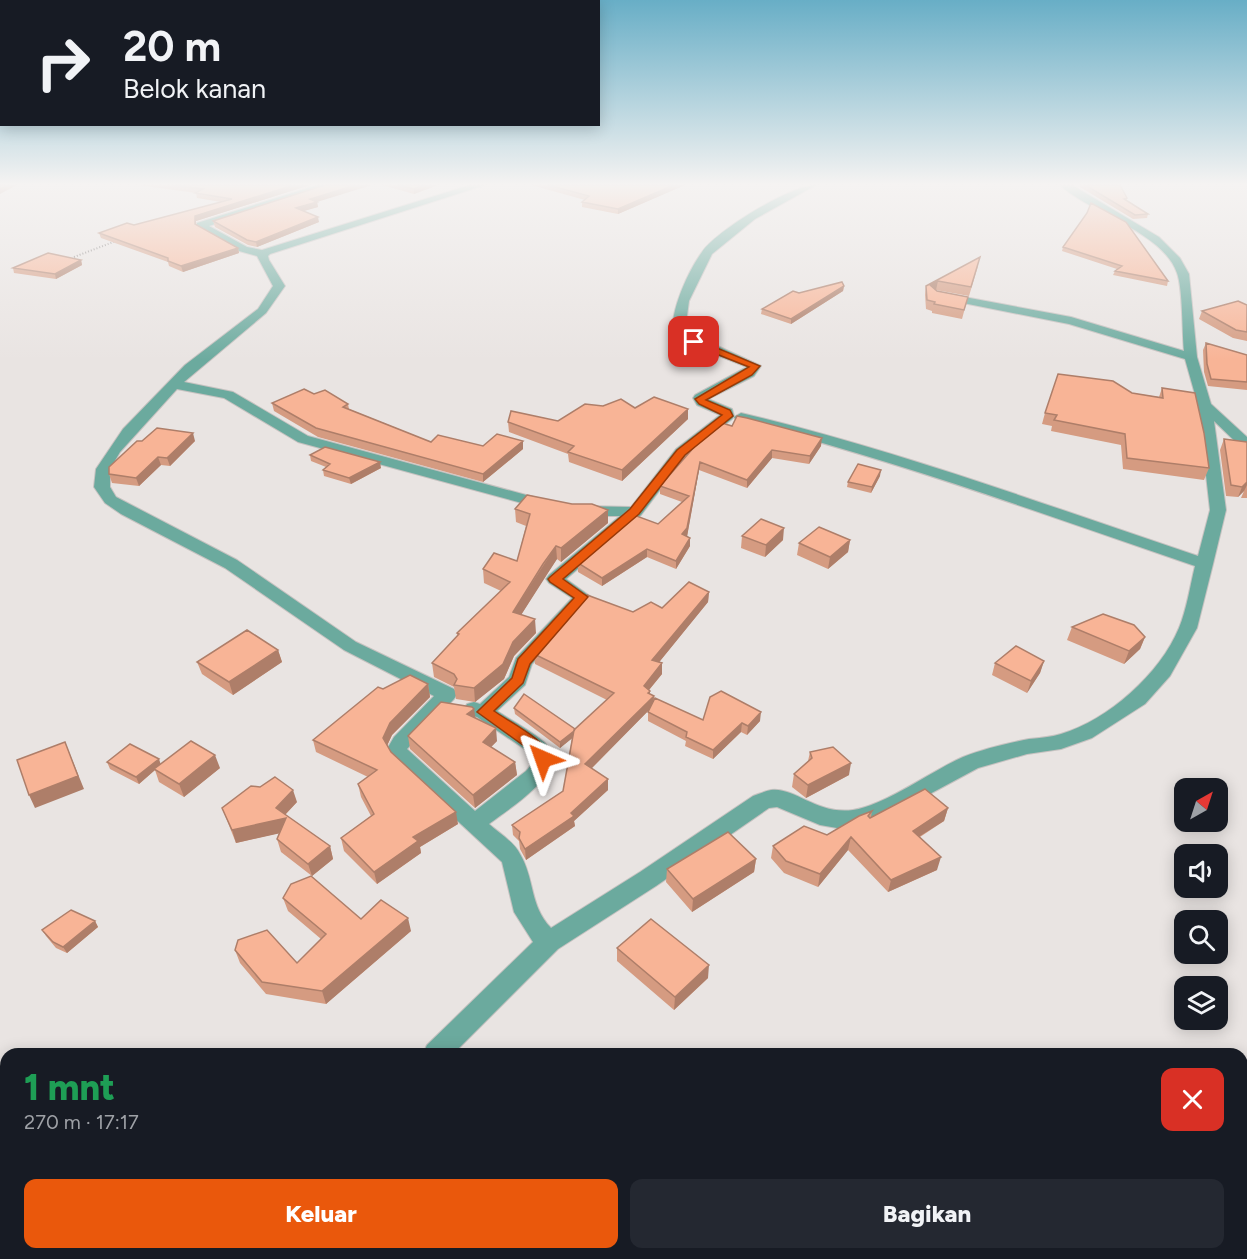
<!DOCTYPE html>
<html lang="id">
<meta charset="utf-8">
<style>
:root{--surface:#171b24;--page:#242831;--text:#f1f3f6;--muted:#9ea1a6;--accent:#ea580c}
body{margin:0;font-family:Figtree,sans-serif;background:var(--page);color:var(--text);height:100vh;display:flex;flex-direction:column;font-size:22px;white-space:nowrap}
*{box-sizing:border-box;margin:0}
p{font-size:20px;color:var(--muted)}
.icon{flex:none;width:33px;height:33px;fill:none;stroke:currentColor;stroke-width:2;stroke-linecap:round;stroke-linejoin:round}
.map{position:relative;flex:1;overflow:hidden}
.drawer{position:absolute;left:0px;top:1048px;width:1248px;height:212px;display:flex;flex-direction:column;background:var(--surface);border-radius:18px 18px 0 0;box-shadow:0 3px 15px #0003}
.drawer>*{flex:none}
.top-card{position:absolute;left:0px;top:0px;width:600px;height:126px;box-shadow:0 3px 15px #0003;background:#171b24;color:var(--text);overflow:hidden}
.needle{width:39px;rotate:39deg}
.buttons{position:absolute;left:1174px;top:778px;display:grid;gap:12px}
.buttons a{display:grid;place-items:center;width:54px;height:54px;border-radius:12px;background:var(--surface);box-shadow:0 3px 15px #0003;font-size:30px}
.pin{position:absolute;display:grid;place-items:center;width:51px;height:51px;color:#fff;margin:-26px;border-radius:12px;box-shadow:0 3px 9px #0006}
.me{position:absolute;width:66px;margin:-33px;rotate:317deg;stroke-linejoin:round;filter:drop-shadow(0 0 4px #0008)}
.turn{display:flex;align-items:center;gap:21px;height:126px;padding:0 24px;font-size:27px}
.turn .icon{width:78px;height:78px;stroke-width:2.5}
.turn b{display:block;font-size:42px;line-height:51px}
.round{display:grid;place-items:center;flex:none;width:63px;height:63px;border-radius:12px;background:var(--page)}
.headline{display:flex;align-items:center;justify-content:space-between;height:102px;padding:0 24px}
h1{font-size:36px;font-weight:800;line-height:45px;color:#1e9e55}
.cta{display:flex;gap:12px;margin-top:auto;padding:12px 24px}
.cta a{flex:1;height:69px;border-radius:12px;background:var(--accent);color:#fff;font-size:24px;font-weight:800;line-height:69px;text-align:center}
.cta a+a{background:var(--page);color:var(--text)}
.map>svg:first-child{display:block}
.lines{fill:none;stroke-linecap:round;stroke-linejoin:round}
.minor-casing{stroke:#c6c2c0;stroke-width:2}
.path{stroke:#7e7a79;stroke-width:2;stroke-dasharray:1 2;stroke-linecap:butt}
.minor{fill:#6baa9e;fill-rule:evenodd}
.wall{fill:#d59b81}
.shaded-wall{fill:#ae7e69}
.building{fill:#f8b496;stroke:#ae7e69;stroke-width:1.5}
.route{fill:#ea580c;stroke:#983908;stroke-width:1.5}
</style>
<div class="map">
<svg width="1247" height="1259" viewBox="0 0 1247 1259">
<rect width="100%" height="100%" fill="#e9e4e2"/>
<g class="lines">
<g class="minor-casing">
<path id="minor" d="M318 185H333L209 226 247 247 262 250 470 185H485L270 254 268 256 269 260 285 286 266 313 184 382 233 392 308 436 552 502 554 505 552 508H540L298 442 224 398 177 389 120 452 110 469V487L116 497 237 560 356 642 454 689 457 694 454 699 407 749 475 811 526 771C531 766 535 759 529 752L477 717 467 714 464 709 467 704 474 702 480 704 509 677 516 658 572 598 549 583 546 579 549 575 620 516H583L575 511 583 506 631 507 676 449 720 415 697 405 693 398 695 395 747 367 691 345 673 333C670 310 689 270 702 252 716 231 791 185 816 185L755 219 712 254 689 301 685 331 761 366 754 376 708 399 732 409 734 416 732 419 686 455 641 515 566 579 591 597 532 664 525 685 497 711C512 721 530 730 544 742 574 770 508 809 489 824 499 833 514 842 520 854 535 879 529 905 551 928L640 872 753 796C759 794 765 791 771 790 795 787 817 815 853 810 886 805 931 771 963 757 983 749 1008 743 1029 739 1040 738 1051 737 1061 734 1108 720 1160 674 1179 628 1187 609 1190 586 1195 566 1043 514 893 459 736 420L734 417 741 413C897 450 1046 505 1198 556L1210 510 1198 405 1185 359 1069 324 943 299 937 296 943 293 1071 317 1184 351C1182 331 1183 289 1177 273 1163 232 1090 213 1060 185H1072L1159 237 1180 258 1189 274 1197 357 1211 404 1247 437V449L1242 448 1214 421 1226 510 1213 564 1197 628 1170 676 1145 704 1092 738 1061 749 1027 754 978 768 900 810 858 826 837 828 820 825 777 807 769 808 656 886 558 949 453 1054H423L427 1045 533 942 514 912 502 862 395 763 387 749 394 737 434 696 344 650 225 568 121 514 105 503 94 487 96 469 123 429 185 365 258 309 273 286 257 256 239 251 197 227V223Z
M146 1254H179L177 1259H144Z"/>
</g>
<path class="path" d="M74 257 116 241"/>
<use href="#minor" class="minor"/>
</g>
<path class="wall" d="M138 185H310L196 221V225L238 248 239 253 183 272 169 266 168 262 101 238 99 233 134 225 221 202 197 198 196 193Z
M382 185H438L414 194Z
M531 185H685L618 214 582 207V202L585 200Z
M1080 185H1120L1127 200 1148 214 1147 218 1133 219 1080 187Z
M317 202 318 207 303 211 319 222 257 247 248 245 215 227 213 221Z
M1063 247 1168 281 1167 286 1113 275 1115 271 1117 269 1062 251Z
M81 260 82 265 56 279 14 273 13 268Z
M978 266 969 296 936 290 937 291 968 297 962 319 932 313V311L926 309 925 295 926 286Z
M844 286 843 291 791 324 761 314 762 309 799 293Z
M1247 305V341L1233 338 1199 319 1202 311Z
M1206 343 1247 355V390L1208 386 1204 372 1203 350Z
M1162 388 1209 468 1204 480 1123 469 1121 445 1051 431 1052 426 1042 424 1045 413 1132 393 1159 397Z
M314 394 348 404 349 409 431 442 483 446 523 441V449L483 482 318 437 274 411 272 403Z
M603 406 635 408 688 409V419L622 481 569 462 568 454 509 432 508 422 558 421Z
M732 426 821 446 809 464 772 458 747 488 699 470 687 536 690 538V546L676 569 647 557 602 586 578 572V563L658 524 682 502 660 494V486Z
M1224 439 1247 442V498H1241L1244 491 1238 497 1226 496 1220 450Z
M142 441H195L170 466 161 465 139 486 112 483 109 474Z
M310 455 381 468 351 484 324 476 323 470 326 467 311 461Z
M880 476 871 493 847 487 848 482Z
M515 509 608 523 561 562 557 559 544 578 521 615 536 633 514 656 504 679 475 702 456 699 454 687 434 677 432 663 457 636V633L501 591 484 583 483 569 517 561 526 526 516 522Z
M742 536 783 540 765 557 741 548Z
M850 540 848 552 828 569 797 555 799 543Z
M709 592 708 602 659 662 662 674 649 690 650 694 654 696V701L703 720 760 721 747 735 741 732 713 759 685 746 686 741 648 721V711L591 769 608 779V790L574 821 575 826 526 860 520 849 519 841 513 835 512 825 563 791 572 738 560 748 515 714 514 708 575 729 607 700 535 664 534 654 633 612 662 608Z
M1072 627 1145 637 1140 649 1124 664 1067 640Z
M278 650 282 662 233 695 202 674 197 662Z
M1044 661 1040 673 1027 693 992 675 995 663Z
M428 684 430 697 392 735 387 746 391 752 458 824 420 847 421 853 377 884 344 851 341 838 371 816 361 797 358 784 368 777 316 752 313 740 383 689Z
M475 718 497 741 491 747 515 762 517 775 475 808 410 749 408 736Z
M810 752 849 775 806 798 792 787 794 774 808 761Z
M107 762 161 764 220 768 184 797 159 782 155 770 139 784 110 769Z
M297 802 285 815 330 846 333 859 312 876 281 852 277 839 279 833 236 843 222 808Z
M948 808 944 821 920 837 937 870 888 892 848 850 818 887 784 873 771 858 773 846 827 835 872 811 871 817Z
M756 859 754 872 692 912 666 882 667 869Z
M283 898 361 919 411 931 326 1004 266 994 240 963 235 950 297 963 321 939 288 911Z
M95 921 98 927 67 953 56 948 46 936 42 930Z
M617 948 708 978 674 1010 617 961Z"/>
<path class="shaded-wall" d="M7 185H17L0 194V189Z
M294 185H310L196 221V229L195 224V216Z
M356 185H372L317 202 318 207 297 213 296 208 310 199Z
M425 185H438L414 194V189Z
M674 185H685L618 214V209Z
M318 217 319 222 257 247 256 242Z
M238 248 239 253 183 272 181 266Z
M81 260 82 265 56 279 55 274Z
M938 281 936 290 928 294 930 285Z
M844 286 843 291 791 324V319Z
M688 409V419L622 481V470Z
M193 433 195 441 170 466 167 458Z
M822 438 821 446 809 464 810 456Z
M523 441V449L483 482V474Z
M772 450V458L747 488V480Z
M158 457 161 465 139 486 136 478Z
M380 462 381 468 351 484 349 478Z
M700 462 699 470 687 537 682 534Z
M881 470 880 476 871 493 872 487Z
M1247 482V485L1244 491 1238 497 1242 487Z
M608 510V523L561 562V548Z
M784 528 783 540 765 557 766 545Z
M690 538V546L676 569V561Z
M850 540 848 552 828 569 830 557Z
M556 546 557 559 514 626 513 612Z
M647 549V557L602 586V578Z
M709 592 708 602 652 671V660Z
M535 619 536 633 514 656 504 679 475 702 474 688 513 642Z
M1145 637 1140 649 1124 664 1129 651Z
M278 650 282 662 233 695 229 682Z
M1044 661 1040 673 1027 693 1031 681Z
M662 663V674L644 696V686Z
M428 684 430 697 392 735 385 750 383 738 390 723Z
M650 691V700L654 696 653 706 585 775V764Z
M474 709 476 721 467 714Z
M761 712 760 721 747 735 748 726Z
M742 723 741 732 713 759V750Z
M496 728 497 741 484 754 483 742Z
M575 730V736L560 748V742Z
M65 742 84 789 35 808 29 795Z
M215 755 220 768 184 797 179 784Z
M159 759 161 765 154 769 155 770 139 784 136 777Z
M515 762 517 775 475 808 473 795Z
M851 763 849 775 806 798 808 785Z
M608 779V790L574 821 575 826 526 860 525 849 571 813Z
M293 790 297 802 281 819 286 818 290 831 236 843 232 830 276 808Z
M948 808 944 821 909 843 913 831Z
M456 812 458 824 420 847 421 853 377 884 374 872 413 837Z
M851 837 848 850 818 887 820 874Z
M330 846 333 859 312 876 308 864Z
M941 857 937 870 888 892 891 880Z
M756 859 754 872 692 912 693 899Z
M408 918 411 931 326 1004 322 991Z
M95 921 98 927 67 953 63 947Z
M709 965 708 978 674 1010 675 997Z"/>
<path class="building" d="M0 185H7L0 189Z
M172 185H294L195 216V224L238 248 181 266 168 261V258L99 233 127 223 134 225 232 199 195 193 203 189Z
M325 185H356L310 199 317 202 296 208 318 217 256 242 247 240 213 221Z
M398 185H425L414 189Z
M548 185H674L618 209 582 202 589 196Z
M1085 185H1120L1127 198 1124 199 1148 214 1135 215Z
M1091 203 1126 222 1168 281 1115 271 1122 266 1063 247 1087 213Z
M48 253 81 260 55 274 13 268Z
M980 257 971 287 938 281 930 285 937 291 968 297 964 310 934 304 935 302 927 300 926 286Z
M842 282 844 286 791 319 762 309 793 291 799 293Z
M1238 301 1247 305V332L1236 330 1202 311Z
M1206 343 1247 355V382L1211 379 1207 364Z
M1058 374 1113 381 1132 393 1163 398 1162 388 1195 393 1204 433 1209 468 1127 458 1125 434 1054 420 1057 415 1045 413Z
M304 389 314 394 325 390 348 404 343 407 431 442 438 435 483 446 497 434 523 441 483 474 316 428 272 403Z
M654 397 688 409 622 470 568 452 574 446 508 422 511 411 558 421 585 404 603 406 621 399 635 408Z
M737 416 747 418 822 438 810 456 772 450 747 480 700 462 687 528 682 534 690 538 676 561 647 549 602 578 578 563 634 515 658 524 689 496 660 486 703 437 722 423 732 426Z
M157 428 193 433 167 458 158 457 136 478 109 474V467L137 441H142Z
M1224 439 1247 442V482L1242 487 1231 485Z
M325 447 380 462 349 478 323 470 330 464 310 455Z
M858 464 881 470 872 487 848 482Z
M527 495 572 504H592L608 510 561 548 556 546 543 564 513 612 535 619 513 642 503 664 474 688 454 685 457 679 454 674 432 663 459 634 457 633 510 582 483 569 494 553 517 561 530 514 515 509Z
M761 519 784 528 766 545 742 536Z
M819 527 850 540 830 557 799 543Z
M689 582 709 592 652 660 662 663 644 686 650 691 648 693 654 696 585 764 608 779 571 813 574 816 525 849 519 838 520 832 512 825 563 791 574 730 614 693 534 654 587 595 633 612 651 602 662 608Z
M1103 614 1134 625 1145 637 1129 651 1072 627Z
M247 630 278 650 229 682 197 662Z
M1016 646 1044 661 1031 681 995 663Z
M410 675 428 684 390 723 383 738 391 752 456 812 413 837 418 841 374 872 341 838 374 814 358 784 377 770 313 740 378 687 383 689Z
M721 691 761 712 748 726 742 723 713 750 686 737 687 732 648 712 655 698 703 720 710 697Z
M524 694 575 729 574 731 560 742 514 708Z
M441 702 472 707 474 709 467 714 496 728 483 742 515 762 473 795 408 736Z
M191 741 215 755 179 784 154 769Z
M65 742 78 776 29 795 17 760Z
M130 744 159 759 136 777 107 762Z
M833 747 851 763 808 785 794 774 812 758 810 752Z
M275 777 293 790 276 808 330 846 308 864 277 839 286 818 232 830 222 808 251 786 260 787Z
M925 789 948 808 913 831 941 857 891 880 851 837 820 874 786 861 773 846 804 826 827 835 859 816 872 811 868 816 870 818Z
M728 832 756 859 693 899 667 869Z
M311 876 361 919 381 900 408 918 322 991 262 982 235 950 238 940 267 930 297 963 326 934 283 898 291 884Z
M71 910 95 921 63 947 53 942 42 930Z
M651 919 709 965 675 997 617 948Z"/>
<linearGradient id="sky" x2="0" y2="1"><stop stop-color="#68aec6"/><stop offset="0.51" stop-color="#f5f3f2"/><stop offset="1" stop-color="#f5f3f2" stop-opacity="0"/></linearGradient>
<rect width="1247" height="361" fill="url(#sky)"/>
<path class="route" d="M691 340H698L760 366 752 375 706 400 730 410 733 416 685 455 639 514 563 579 588 597 530 664 523 683 494 711C508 721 550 742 551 759L549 763H538L531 751 477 712 512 678 518 659 574 598 550 582 548 579 550 577 630 509 677 450 722 415 699 404 695 399 749 367 691 344Z"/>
</svg>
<div class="buttons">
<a><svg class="needle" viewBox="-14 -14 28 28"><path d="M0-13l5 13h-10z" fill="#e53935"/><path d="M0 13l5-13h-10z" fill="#9ea1a6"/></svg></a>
<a><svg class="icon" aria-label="sound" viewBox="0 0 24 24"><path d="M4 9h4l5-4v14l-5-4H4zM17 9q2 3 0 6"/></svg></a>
<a><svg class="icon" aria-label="search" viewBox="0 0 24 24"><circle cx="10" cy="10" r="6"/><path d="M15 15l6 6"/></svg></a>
<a><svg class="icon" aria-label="layers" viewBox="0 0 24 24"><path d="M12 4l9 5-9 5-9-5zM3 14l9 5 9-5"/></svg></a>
</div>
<div class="pin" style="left:694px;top:342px;background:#d93025"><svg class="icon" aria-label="arrive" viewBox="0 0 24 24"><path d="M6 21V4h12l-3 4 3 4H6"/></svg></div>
<svg class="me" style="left:543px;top:759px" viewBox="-20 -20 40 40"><path d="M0-17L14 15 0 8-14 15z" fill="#ea580c" stroke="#fff" stroke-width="4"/></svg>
<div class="top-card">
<div class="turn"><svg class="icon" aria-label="right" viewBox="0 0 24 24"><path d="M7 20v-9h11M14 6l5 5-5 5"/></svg><div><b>20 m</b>Belok kanan</div></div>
</div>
<section class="drawer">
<div class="headline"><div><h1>1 mnt</h1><p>270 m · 17:17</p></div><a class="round" style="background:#d93025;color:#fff"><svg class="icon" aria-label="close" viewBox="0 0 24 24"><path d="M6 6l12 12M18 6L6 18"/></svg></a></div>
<div class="cta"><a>Keluar</a><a>Bagikan</a></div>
</section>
</div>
